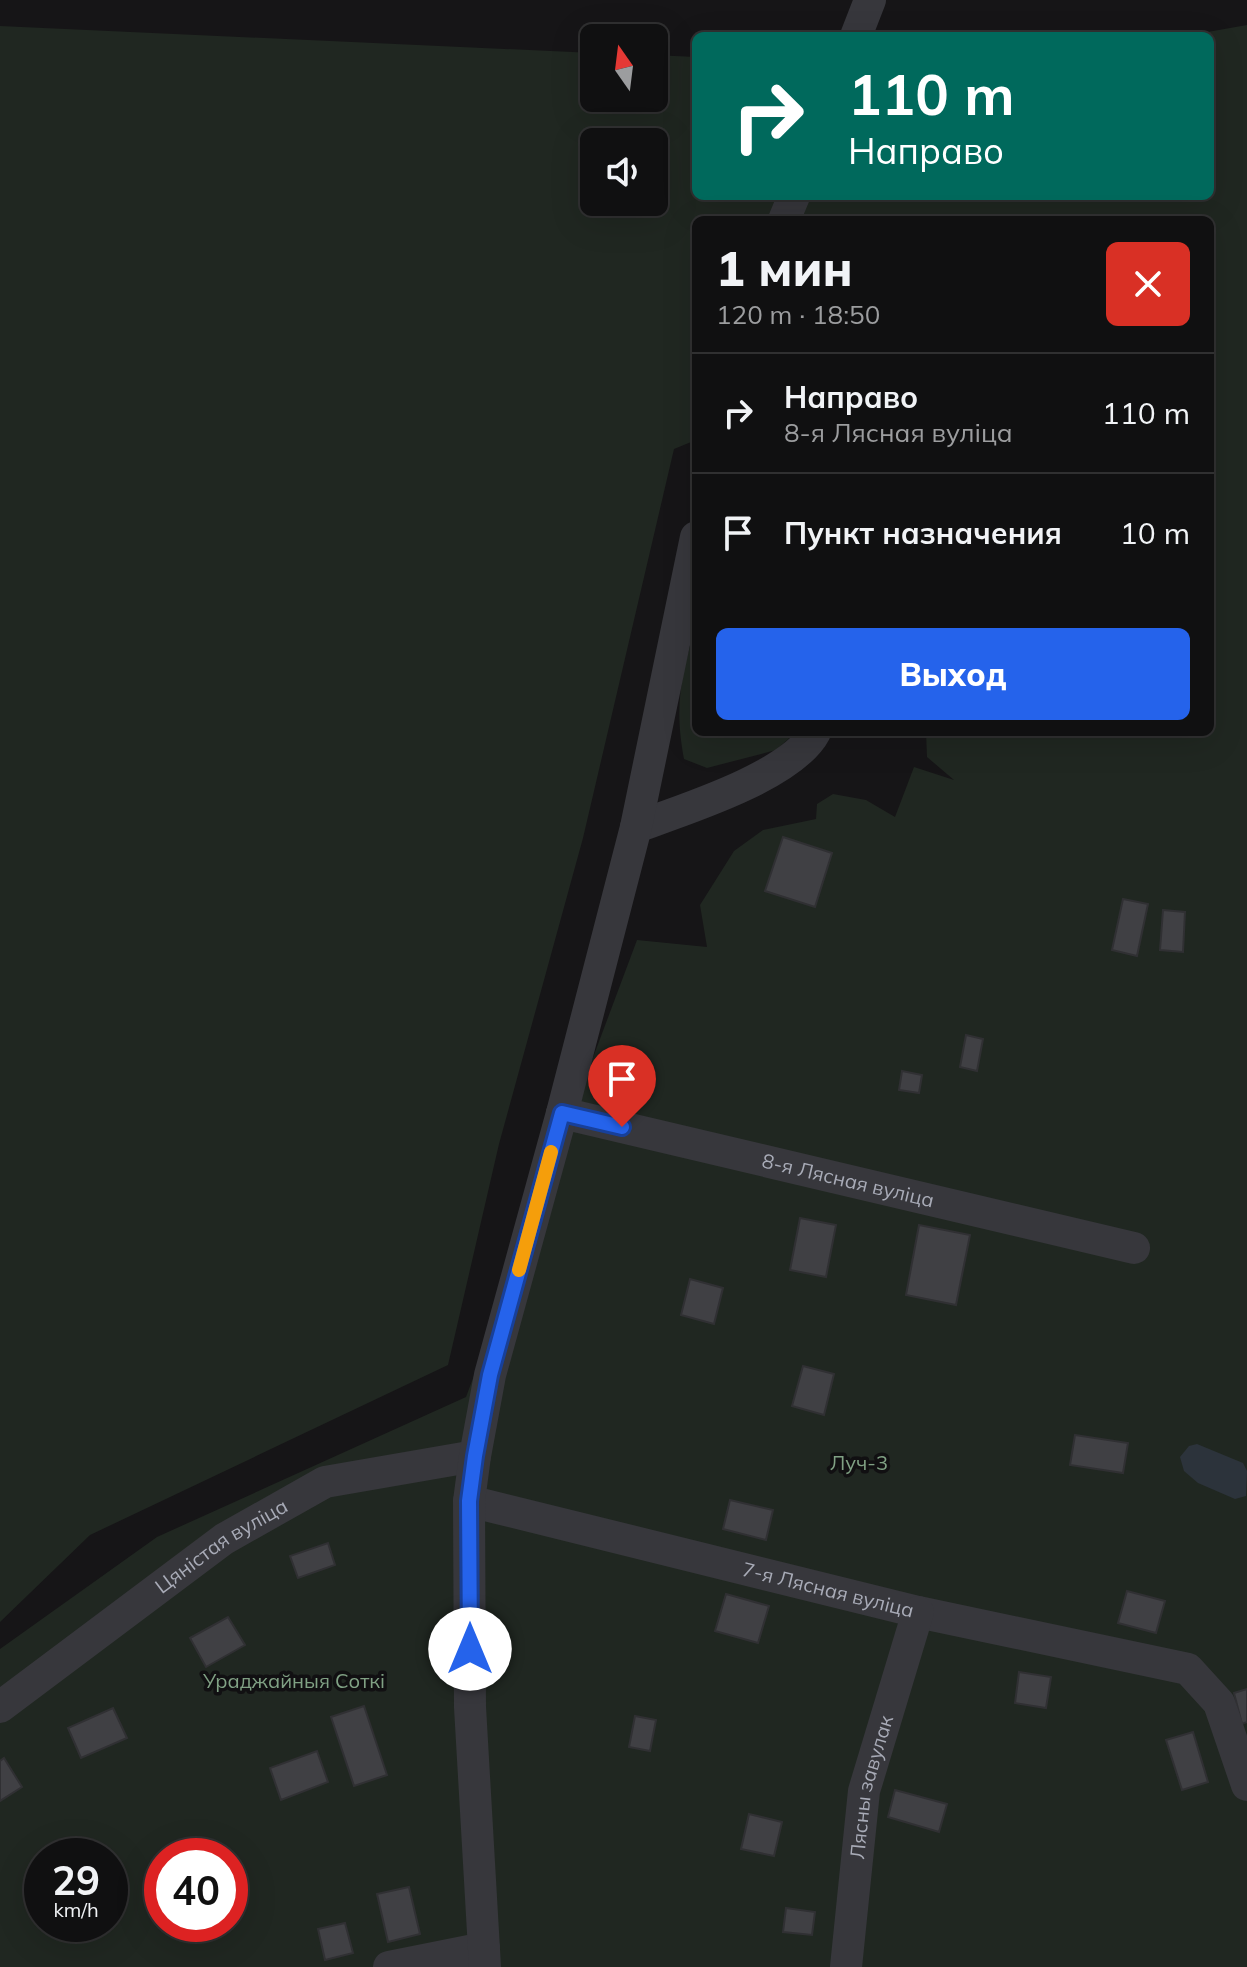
<!DOCTYPE html>
<html lang="ru">
<meta charset="utf-8">
<style>
:root{--surface:#101011;--page:#1e1e1f;--text:#f1f3f6;--muted:#9c9d9f;--line:#303031;--accent:#2563eb}
body{margin:0;font-family:Mulish,sans-serif;background:var(--page);color:var(--text);height:100vh;display:flex;flex-direction:column;font-size:30px;white-space:nowrap}
*{box-sizing:border-box;margin:0}
p{font-size:26px;color:var(--muted)}
.icon{flex:none;width:44px;height:44px;fill:none;stroke:currentColor;stroke-width:2;stroke-linecap:round;stroke-linejoin:round}
.map{position:relative;flex:1;overflow:hidden}
.drawer{position:absolute;left:692px;top:216px;width:522px;height:520px;display:flex;flex-direction:column;background:var(--surface);border-radius:12px;box-shadow:0 8px 32px #0002,0 0 0 2px var(--line)}
.drawer>*{flex:none}
.hud{position:absolute;left:692px;top:32px;width:522px;height:168px;border-radius:12px;box-shadow:0 8px 32px #0002,0 0 0 2px var(--line);background:#00695c;color:#fff;overflow:hidden}
.needle{width:52px;rotate:346deg}
.controls{position:absolute;left:580px;top:24px;display:grid;gap:16px}
.controls a{display:grid;place-items:center;width:88px;height:88px;border-radius:12px;background:var(--surface);box-shadow:0 8px 32px #0002,0 0 0 2px var(--line);font-size:40px}
.speed{position:absolute;left:24px;top:1838px;display:flex;gap:16px;font-size:40px;font-weight:700;text-align:center}
.speed>*{display:grid;place-content:center;width:104px;height:104px;border-radius:50%;background:var(--surface);box-shadow:0 8px 32px #0002,0 0 0 2px var(--line);line-height:1}
.speed small{font-size:20px;font-weight:400}
.speed .limit{border:12px solid #d22;background:#fff;color:#111}
.pin{position:absolute;display:grid;place-items:center;width:68px;height:68px;color:#fff;margin:-82px -34px;border-radius:50% 50% 50% 0;rotate:-45deg;box-shadow:0 0 8px #0007}
.pin .icon{rotate:45deg}
.me{position:absolute;width:88px;margin:-44px;rotate:0deg;stroke-linejoin:round;filter:drop-shadow(0 0 6px #0008)}
.turn{display:flex;align-items:center;gap:28px;height:168px;padding:0 24px;font-size:36px}
.turn .icon{width:104px;height:104px;stroke-width:2.5}
.turn b{display:block;font-size:56px;line-height:68px}
.round{display:grid;place-items:center;flex:none;width:84px;height:84px;border-radius:12px;background:var(--page)}
.summary{display:flex;align-items:center;justify-content:space-between;height:136px;padding:0 24px}
h1{font-size:48px;font-weight:800;line-height:60px}
.cta{display:flex;gap:16px;margin-top:auto;padding:16px 24px}
.cta a{flex:1;height:92px;border-radius:12px;background:var(--accent);color:#fff;font-size:32px;font-weight:800;line-height:92px;text-align:center}
ul{padding:0;list-style:none}
li{display:flex;align-items:center;gap:24px;height:120px;padding:0 24px;border-top:2px solid var(--line)}
li div{flex:1}
li b{display:block;font-size:30px}
li em{font-style:normal}
.map>svg:first-child{display:block}
.green{fill:#202721;fill-rule:evenodd}
.water{fill:#2c333b}
.building{fill:#404044;stroke:#303033;stroke-width:2}
.lines{fill:none;stroke-linecap:round;stroke-linejoin:round}
.minor{stroke:#37373c;stroke-width:32}
.route-casing{stroke:#184099;stroke-width:20}
.route{stroke:#2563eb;stroke-width:14}
.slow{stroke:#f59e0b;stroke-width:14}
.labels{text-anchor:middle;stroke-width:7;stroke-linejoin:round;paint-order:stroke}
.street-label{font-size:20px;fill:#a8abb7;stroke:#111012}
.park-label{font-size:20px;fill:#80a184;stroke:#111012}
</style>
<div class="map">
<svg width="1247" height="1967" viewBox="0 0 1247 1967">
<rect width="100%" height="100%" fill="#161517"/>
<path class="green" d="M1247 25V1967H0V1649L157 1537 466 1397 637 940 707 947 700 905 734 851 763 830 816 819 817 804 833 794 866 800 895 817 914 767 954 780 927 757 926 732H1210V220H696V440L674 449 583 838 499 1144 448 1365 90 1535 0 1622V26L594 53V98H654V55L696 57V196H1210V36H1185ZM594 142H654V202H594ZM42 1856H110V1924H42ZM162 1856H230V1924H162Z
M696 625V732H796L776 750 707 768 684 759C674 706 681 676 696 625Z"/>
<path class="water" d="M1197 1444 1243 1463 1247 1471 1246 1496 1235 1499 1198 1483 1184 1471 1180 1457 1189 1446Z"/>
<path class="building" d="M783 837 832 853 815 907 765 891Z
M1123 899 1148 904 1137 956 1112 950Z
M1163 910 1185 912 1183 952 1160 950Z
M966 1035 983 1039 977 1071 960 1067Z
M902 1071 922 1075 919 1093 899 1090Z
M800 1218 836 1225 826 1277 790 1270Z
M919 1225 970 1235 956 1305 906 1295Z
M690 1279 723 1288 714 1324 681 1315Z
M803 1366 834 1374 824 1415 792 1406Z
M1075 1435 1128 1443 1123 1473 1070 1465Z
M730 1500 773 1510 766 1540 723 1529Z
M328 1543 335 1565 298 1578 290 1556Z
M1127 1591 1165 1601 1156 1633 1118 1623Z
M726 1594 769 1606 758 1643 715 1631Z
M228 1617 245 1645 206 1667 190 1638Z
M1019 1672 1051 1677 1046 1708 1015 1703Z
M1247 1689V1722L1242 1724 1234 1693Z
M364 1706 387 1775 354 1786 331 1717Z
M113 1708 127 1738 81 1758 68 1728Z
M635 1716 656 1720 650 1751 629 1747Z
M1193 1732 1208 1782 1182 1790 1166 1740Z
M317 1751 328 1782 281 1800 270 1768Z
M4 1758 22 1787 0 1801V1761Z
M895 1790 947 1804 939 1832 888 1817Z
M749 1814 782 1822 774 1856 741 1849Z
M409 1887 420 1934 388 1942 377 1894Z
M786 1908 815 1912 812 1935 783 1932Z
M345 1923 353 1953 325 1960 318 1929Z"/>
<g class="lines">
<g class="minor">
<path d="M856 36 870 0"/>
<path d="M784 220 794 196"/>
<path d="M636 827C683 810 792 776 815 732"/>
<path id="s1" d="M562 1113 1134 1248"/>
<path id="s2" d="M469 1501 918 1612 1188 1669 1219 1703 1247 1785"/>
<path id="s3" d="M0 1707 224 1539 325 1482 475 1456"/>
<path d="M389 1967 484 1948"/>
<path d="M485 1967 470 1707 469 1501 475 1456 490 1375 562 1113 636 827 696 537"/>
<path id="s4" d="M846 1967 864 1791 918 1612"/>
</g>
</g>
<g class="lines">
<g class="route-casing">
<path id="route" d="M470 1649 469 1501 475 1456 490 1375 562 1113 622 1127"/>
</g>
<use href="#route" class="route"/>
<path class="slow" d="M519 1270 551 1152"/>
</g>
<g class="labels">
<g class="street-label">
<text dy="7" stroke="none"><textPath href="#s1" startOffset="294">8-я Лясная вуліца</textPath></text>
<text dy="7" stroke="none"><textPath href="#s3" startOffset="274">Цяністая вуліца</textPath></text>
<text dy="7" stroke="none"><textPath href="#s2" startOffset="370">7-я Лясная вуліца</textPath></text>
<text dy="7" stroke="none"><textPath href="#s4" startOffset="182">Лясны завулак</textPath></text>
</g>
<g class="park-label">
<text x="859" y="1470">Луч-3</text>
<text x="294" y="1688">Ураджайныя Соткі</text>
</g>
</g>
</svg>
<div class="controls">
<a><svg class="needle" viewBox="-14 -14 28 28"><path d="M0-13l5 13h-10z" fill="#e53935"/><path d="M0 13l5-13h-10z" fill="#9c9d9f"/></svg></a>
<a><svg class="icon" aria-label="sound" viewBox="0 0 24 24"><path d="M4 9h4l5-4v14l-5-4H4zM17 9q2 3 0 6"/></svg></a>
</div>
<div class="speed"><div>29<small>km/h</small></div><div class="limit">40</div></div>
<div class="pin" style="left:622px;top:1127px;background:#d93025"><svg class="icon" aria-label="arrive" viewBox="0 0 24 24"><path d="M6 21V4h12l-3 4 3 4H6"/></svg></div>
<svg class="me" style="left:470px;top:1649px" viewBox="-20 -20 40 40"><circle r="19" fill="#fff"/><path d="M0-13L10 11 0 6-10 11z" fill="#2563eb"/></svg>
<div class="hud">
<div class="turn"><svg class="icon" aria-label="right" viewBox="0 0 24 24"><path d="M7 20v-9h11M14 6l5 5-5 5"/></svg><div><b>110 m</b>Направо</div></div>
</div>
<section class="drawer">
<div class="summary"><div><h1>1 мин</h1><p>120 m · 18:50</p></div><a class="round" style="background:#d93025;color:#fff"><svg class="icon" aria-label="close" viewBox="0 0 24 24"><path d="M6 6l12 12M18 6L6 18"/></svg></a></div>
<ul>
<li><svg class="icon" aria-label="right" viewBox="0 0 24 24"><path d="M7 20v-9h11M14 6l5 5-5 5"/></svg><div><b>Направо</b><p>8-я Лясная вуліца</p></div><em>110 m</em></li>
<li><svg class="icon" aria-label="arrive" viewBox="0 0 24 24"><path d="M6 21V4h12l-3 4 3 4H6"/></svg><div><b>Пункт назначения</b></div><em>10 m</em></li>
</ul>
<div class="cta"><a>Выход</a></div>
</section>
</div>
